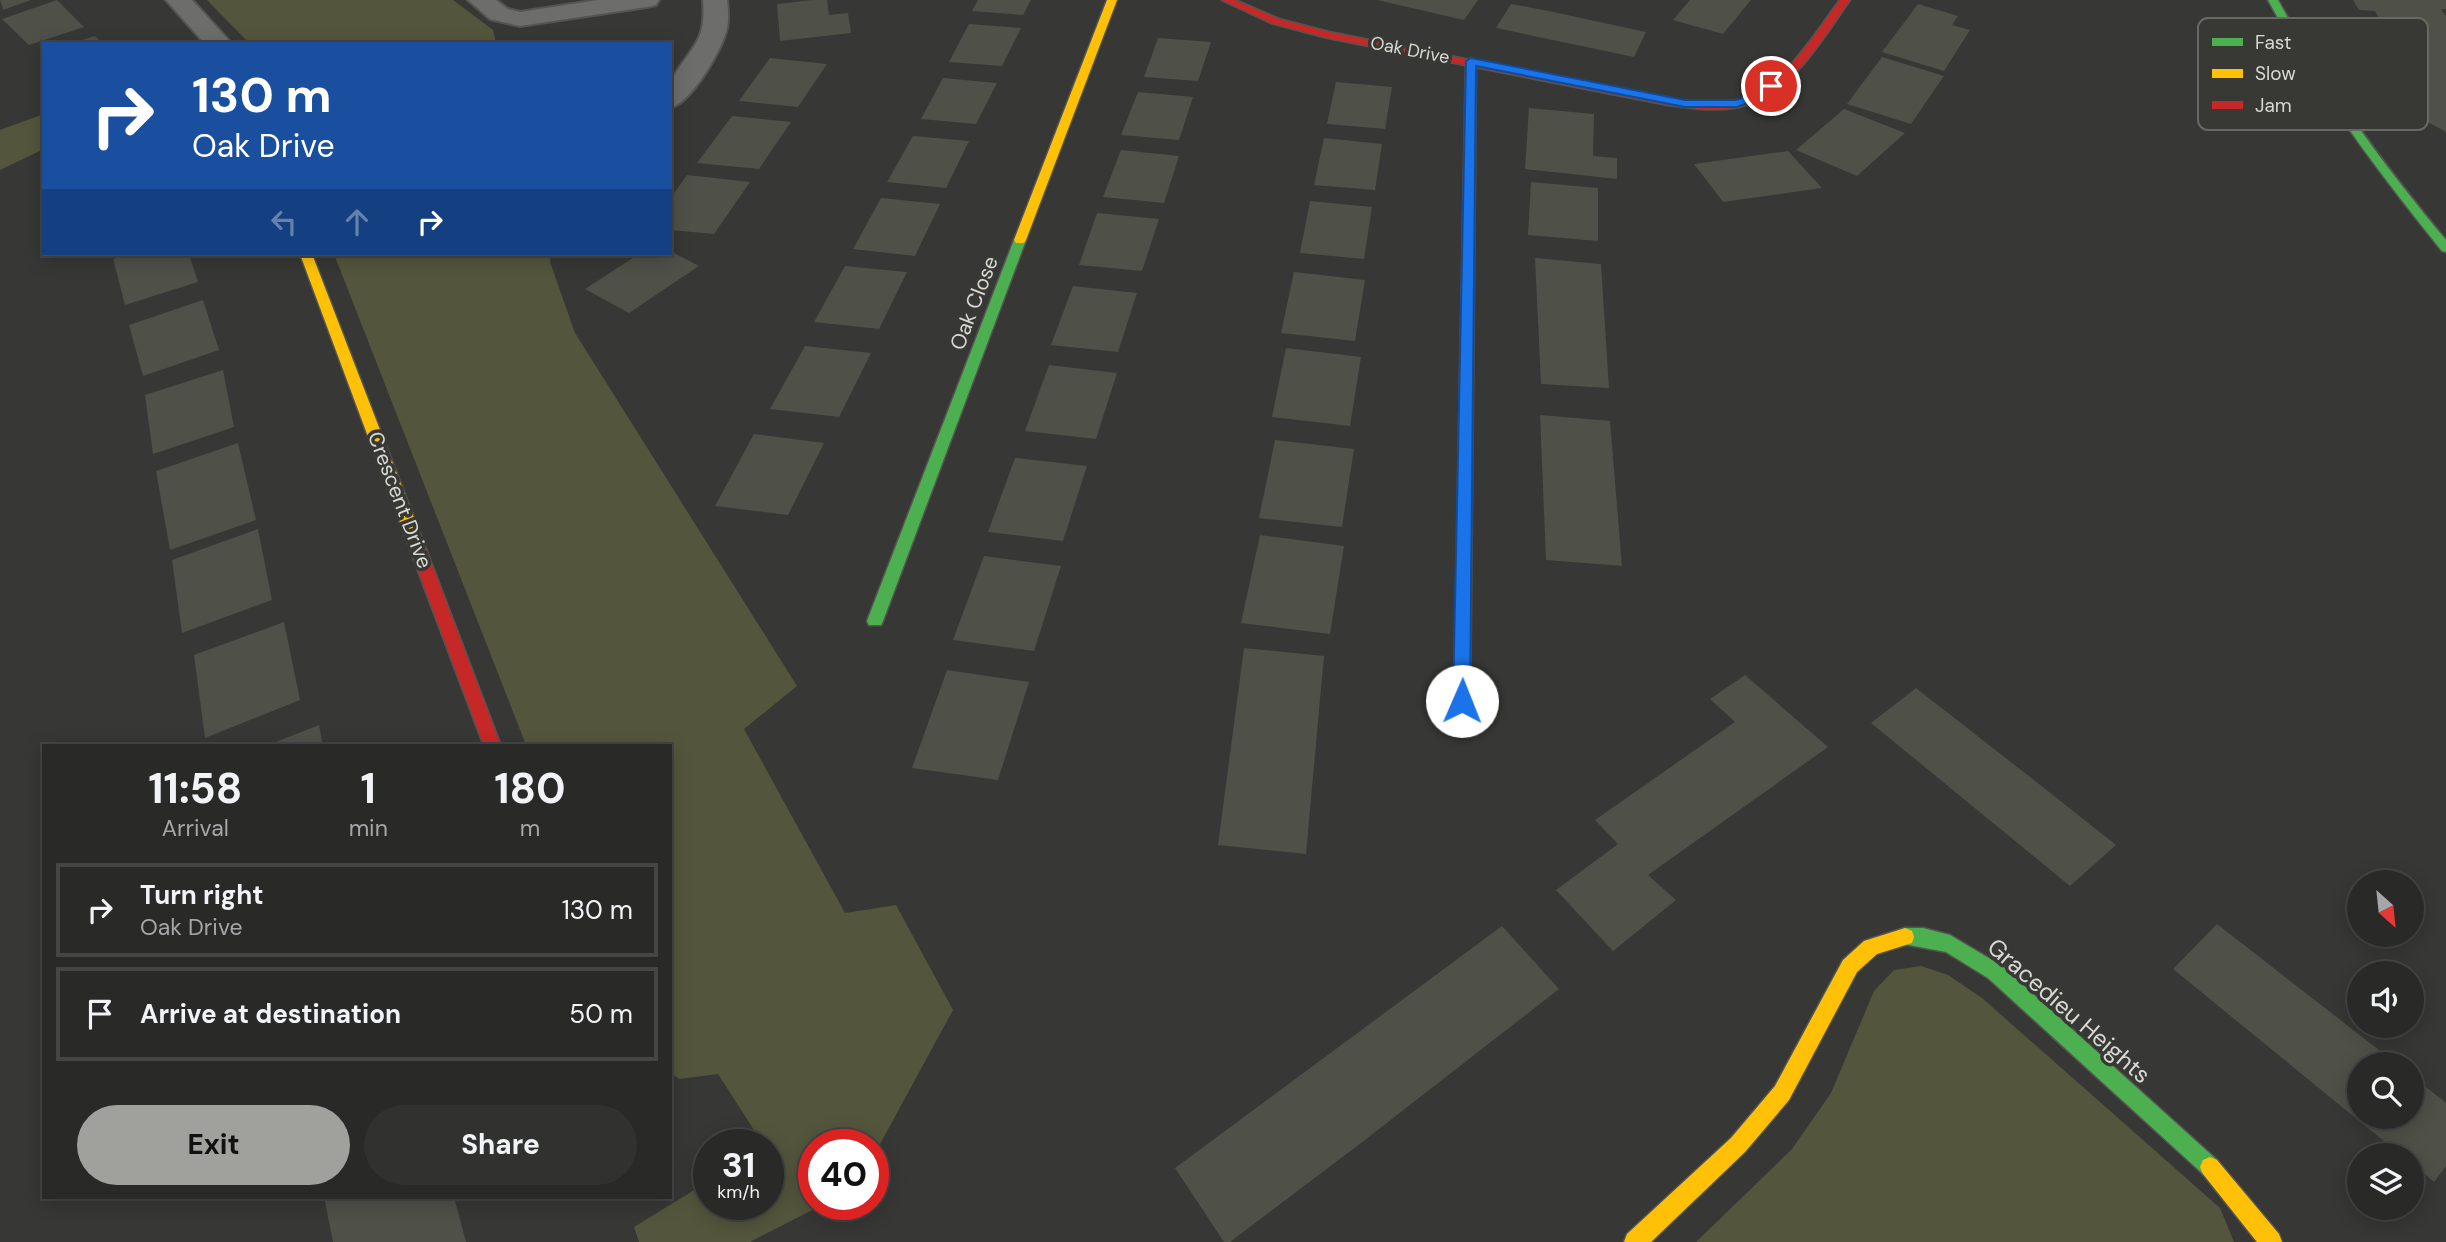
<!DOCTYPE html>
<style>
:root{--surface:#292928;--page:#313130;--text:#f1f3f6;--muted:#a5a6a8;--line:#454545;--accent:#a0a09d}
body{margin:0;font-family:"DM Sans",sans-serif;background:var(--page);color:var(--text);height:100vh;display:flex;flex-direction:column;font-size:26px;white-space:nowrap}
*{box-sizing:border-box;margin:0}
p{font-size:23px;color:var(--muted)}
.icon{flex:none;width:38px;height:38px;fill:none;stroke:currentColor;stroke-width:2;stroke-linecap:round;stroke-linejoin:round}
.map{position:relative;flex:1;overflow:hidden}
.details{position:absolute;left:42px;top:744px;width:630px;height:455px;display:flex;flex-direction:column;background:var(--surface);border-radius:0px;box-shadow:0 4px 18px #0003,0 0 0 2px var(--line)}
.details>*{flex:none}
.top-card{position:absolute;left:42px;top:42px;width:630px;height:214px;border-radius:0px;box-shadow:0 4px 18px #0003,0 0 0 2px var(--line);background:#1a4fa0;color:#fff;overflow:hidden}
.needle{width:46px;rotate:153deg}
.fabs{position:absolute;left:2347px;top:870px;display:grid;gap:14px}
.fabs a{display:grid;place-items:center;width:77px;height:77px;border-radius:50%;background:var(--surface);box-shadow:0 4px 18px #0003,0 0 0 2px var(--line);font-size:35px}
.speed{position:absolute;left:693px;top:1129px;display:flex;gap:14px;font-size:35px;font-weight:700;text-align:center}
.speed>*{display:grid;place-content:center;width:91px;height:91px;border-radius:50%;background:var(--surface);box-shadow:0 4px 18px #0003,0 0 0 2px var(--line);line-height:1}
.speed small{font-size:18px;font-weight:400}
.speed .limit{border:10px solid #d22;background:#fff;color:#111}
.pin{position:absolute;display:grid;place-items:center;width:60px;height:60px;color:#fff;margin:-30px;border:4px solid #fff;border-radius:50%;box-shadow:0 2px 7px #0007}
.me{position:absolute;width:77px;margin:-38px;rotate:1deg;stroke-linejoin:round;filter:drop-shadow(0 0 5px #0008)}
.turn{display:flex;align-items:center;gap:24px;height:147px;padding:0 35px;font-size:32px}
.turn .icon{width:91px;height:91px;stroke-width:2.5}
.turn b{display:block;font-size:49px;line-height:60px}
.lanes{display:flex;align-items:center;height:66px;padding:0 35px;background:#0003;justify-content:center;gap:35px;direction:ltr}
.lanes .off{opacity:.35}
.eta{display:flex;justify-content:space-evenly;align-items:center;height:119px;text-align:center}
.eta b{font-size:42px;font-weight:700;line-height:49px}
.button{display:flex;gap:14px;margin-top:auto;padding:14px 35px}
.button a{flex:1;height:80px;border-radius:42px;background:var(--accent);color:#111;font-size:28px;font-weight:700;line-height:80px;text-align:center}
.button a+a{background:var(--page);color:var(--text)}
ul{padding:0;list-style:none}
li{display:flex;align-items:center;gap:21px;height:94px;margin:0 14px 10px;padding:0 21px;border:4px solid var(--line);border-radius:0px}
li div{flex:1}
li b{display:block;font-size:26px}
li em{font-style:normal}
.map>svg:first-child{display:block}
.green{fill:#53563c}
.building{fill:#4f5048}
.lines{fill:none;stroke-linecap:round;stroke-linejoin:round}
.street-casing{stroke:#545452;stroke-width:4}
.fast-casing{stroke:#545452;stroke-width:3}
.slow-casing{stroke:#545452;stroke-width:3}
.jam-casing{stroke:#545452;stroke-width:3}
.street{fill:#6d6d6c;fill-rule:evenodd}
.fast{fill:#4caf50;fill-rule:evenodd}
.slow{fill:#ffc107;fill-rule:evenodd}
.jam{fill:#c62828;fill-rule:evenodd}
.route{fill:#1a73e8;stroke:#114b97;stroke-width:2}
.labels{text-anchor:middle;stroke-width:7;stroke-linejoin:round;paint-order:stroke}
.far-street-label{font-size:18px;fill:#d8d8d5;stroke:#383834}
.street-label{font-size:21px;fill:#d8d8d5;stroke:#383834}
.near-street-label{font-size:24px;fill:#d8d8d5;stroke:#383834}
.key{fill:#383834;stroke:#686864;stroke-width:2}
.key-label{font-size:19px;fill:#d8d8d5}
</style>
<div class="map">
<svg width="2446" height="1242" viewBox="0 0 2446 1242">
<rect width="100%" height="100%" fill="#373735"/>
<path class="green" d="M207 0H453L493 30 496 43 250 44Z
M44 114V149L0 170V130Z
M334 254H551L550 262 575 333 797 686 744 729 845 913 896 905 953 1010 873 1157V1144H814V1204H824L750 1242H639L634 1227 709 1181V1204H768V1144H763L718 1074 679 1079 670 1072V746L526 745Z
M1921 966 1948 975 1982 998 2220 1208 2234 1242H1696L1792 1149 1831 1093 1874 991 1894 970Z"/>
<path class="building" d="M0 0H31L3 10Z
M57 0 84 27 29 45 2 19Z
M812 0H827L829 15 848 13 851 33 780 41 777 4Z
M978 0H1031L1023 15 972 11Z
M1377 0H1478L1464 20Z
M1690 0H1751L1723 34 1673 20Z
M2353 0H2446V9H2441L2446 16V132L2424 120 2413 103 2428 104 2423 96 2418 95 2406 77 2422 79 2416 69 2409 68 2400 55 2395 54 2375 22 2382 23 2375 11 2359 10Z
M1511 4 1544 10 1646 32 1634 57 1496 28Z
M1918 4 1958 16 1952 25 1970 30 1944 71 1882 52Z
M969 24 1021 28 1002 66 949 62Z
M95 36 103 44H72V43Z
M1158 38 1211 42 1198 81 1144 77Z
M1882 57 1944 76 1911 124 1847 104Z
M770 58 827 64 798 107 739 101Z
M943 78 997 83 976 124 921 119Z
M1336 82 1392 87 1385 129 1327 124Z
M1138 92 1193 97 1179 140 1121 135Z
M1529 108 1594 114 1593 156 1617 158V179L1525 169Z
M1844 109 1905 133 1857 176 1796 150Z
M732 116 791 122 759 169 697 163Z
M913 136 969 141 946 188 887 182Z
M1324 138 1382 144 1375 190 1314 185Z
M1121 150 1179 156 1164 203 1103 197Z
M1788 151 1822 188 1723 202 1694 164Z
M687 175 750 182 714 234 670 230V199Z
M1531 182 1598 188V241L1528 235Z
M881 198 940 204 915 256 853 249Z
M1310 201 1372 207 1364 259 1300 253Z
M1097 213 1159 219 1142 271 1079 265Z
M670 251 699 266 629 313 585 289 639 254Z
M130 254H189L198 282 125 305 113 259Z
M1535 258 1601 264 1609 388 1541 384Z
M845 266 907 272 879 329 814 322Z
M1294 272 1365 280 1355 341 1281 333Z
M1073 286 1137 293 1118 352 1051 345Z
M203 300 219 350 143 376 129 325Z
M805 346 871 353 839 417 770 409Z
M1286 348 1361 357 1350 426 1272 417Z
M1049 365 1117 373 1096 439 1025 431Z
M223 370 234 427 153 454 145 395Z
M1540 415 1610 421 1622 566 1546 560Z
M754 434 824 443 788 515 715 506Z
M1275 440 1354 449 1342 527 1259 518Z
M238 443 256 520 170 550 156 471Z
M1015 458 1087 466 1063 541 988 532Z
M258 529 272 600 182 633 172 560Z
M1260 535 1344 546 1330 634 1241 623Z
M984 556 1061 566 1034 651 953 640Z
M284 622 300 700 205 738 194 655Z
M1244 648 1324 656 1306 854 1218 845Z
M947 670 1029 682 998 780 912 768Z
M1745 675 1828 747 1648 875 1676 900 1613 951 1556 890 1618 844 1595 820 1735 722 1710 699Z
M1916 688 2039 784 2116 845 2070 886 1871 723Z
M319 725 323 746H268V745Z
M2217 924 2397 1064H2359V1116H2412V1076L2446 1103V1166L2434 1182 2412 1163V1155H2401L2173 969Z
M1502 926 1559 989 1361 1143 1230 1242H1224L1175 1168Z
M324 1197H454L466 1242H333Z"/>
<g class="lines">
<g class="street-casing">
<path id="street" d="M166 0H192L232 44H205Z
M468 0H496L508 9 520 12 598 0H659L656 5 647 7 520 26 490 19Z
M703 0H727C728 9 729 19 727 28 723 49 691 103 670 108 670 100 668 87 672 80 689 47 707 45 703 0Z"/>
</g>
<g class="fast-casing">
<path id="fast" d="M2268 0H2278C2325 86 2383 164 2446 240V252L2442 251C2377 171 2317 90 2268 0Z
M1471 58 1476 61 1470 701 1468 706 1462 708 1456 706 1454 701 1466 61Z
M1020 236 1026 240 883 621 881 625H869L867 621 1014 240Z
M1905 928H1923L1950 935 2002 966 2217 1160 2220 1167 2217 1174 2210 1177 2203 1174 1988 978 1946 952 1898 943 1896 937 1898 931Z"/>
</g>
<g class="slow-casing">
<path id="slow" d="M1107 0H1117L1026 240 1024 243H1016L1014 240Z
M300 254H312L424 544 421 548 416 550 408 544Z
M1905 928 1912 931 1914 937 1912 943 1877 954 1857 972 1789 1100 1745 1152 1651 1242H1624L1627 1234 1731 1138 1775 1086 1843 960 1864 941Z
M2210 1157 2217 1160 2279 1234 2282 1242H2257L2203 1174 2200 1167 2203 1160Z"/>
</g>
<g class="jam-casing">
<path id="jam" d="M1222 0H1235L1279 19 1329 32 1668 99C1691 102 1715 106 1738 101 1781 91 1815 33 1840 0H1850C1822 39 1790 97 1739 107 1715 112 1691 108 1668 105L1328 38 1271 23Z
M416 538 424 544 501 746H484L408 544Z"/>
</g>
<use href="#street" class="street"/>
<use href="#fast" class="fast"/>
<use href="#slow" class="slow"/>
<use href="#jam" class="jam"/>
</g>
<path class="route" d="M1471 58 1685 100H1736L1756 93 1767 84 1776 86 1764 97 1737 107H1685L1476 66 1470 701 1462 708 1453 701 1466 61Z"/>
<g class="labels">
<g class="far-street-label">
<text transform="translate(1410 50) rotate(11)" y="6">Oak Drive</text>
</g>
<g class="street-label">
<text transform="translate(974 303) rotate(-69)" y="7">Oak Close</text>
<text transform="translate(400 500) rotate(69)" y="7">Crescent Drive</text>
</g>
<g class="near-street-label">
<text transform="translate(2069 1011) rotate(41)" y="8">Gracedieu Heights</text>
</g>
</g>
<rect x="2198" y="18" width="230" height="112" rx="10" class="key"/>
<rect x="2212" y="38" width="31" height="8" fill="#4caf50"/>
<rect x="2212" y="69" width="31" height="9" fill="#ffc107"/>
<rect x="2212" y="101" width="31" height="8" fill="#c62828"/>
<g class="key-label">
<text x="2255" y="49">Fast</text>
<text x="2255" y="80">Slow</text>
<text x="2255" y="112">Jam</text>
</g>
</svg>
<div class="fabs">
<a><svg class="needle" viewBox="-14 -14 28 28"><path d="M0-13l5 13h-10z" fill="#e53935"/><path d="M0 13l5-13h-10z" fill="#a5a6a8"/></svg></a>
<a><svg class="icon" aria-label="sound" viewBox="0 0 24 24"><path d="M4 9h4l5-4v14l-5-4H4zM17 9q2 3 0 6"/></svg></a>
<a><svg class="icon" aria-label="search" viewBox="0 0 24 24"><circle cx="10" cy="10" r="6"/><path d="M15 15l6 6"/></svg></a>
<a><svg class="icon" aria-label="layers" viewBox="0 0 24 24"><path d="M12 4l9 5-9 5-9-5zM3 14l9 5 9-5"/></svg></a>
</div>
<div class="speed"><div>31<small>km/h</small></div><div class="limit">40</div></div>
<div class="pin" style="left:1771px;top:86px;background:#d93025"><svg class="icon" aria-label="arrive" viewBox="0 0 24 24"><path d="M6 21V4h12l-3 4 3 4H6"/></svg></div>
<svg class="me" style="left:1462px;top:701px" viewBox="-20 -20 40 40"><circle r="19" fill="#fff"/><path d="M0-13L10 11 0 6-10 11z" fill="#1a73e8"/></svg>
<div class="top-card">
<div class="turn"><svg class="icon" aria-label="right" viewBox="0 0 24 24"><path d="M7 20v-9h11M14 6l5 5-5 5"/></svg><div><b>130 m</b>Oak Drive</div></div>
<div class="lanes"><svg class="icon off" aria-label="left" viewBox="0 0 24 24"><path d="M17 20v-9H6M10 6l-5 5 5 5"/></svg><svg class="icon off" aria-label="ahead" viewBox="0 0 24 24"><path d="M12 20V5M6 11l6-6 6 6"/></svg><svg class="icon" aria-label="right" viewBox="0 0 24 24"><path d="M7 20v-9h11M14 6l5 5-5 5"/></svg></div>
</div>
<section class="details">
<div class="eta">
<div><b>11:58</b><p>Arrival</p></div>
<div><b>1</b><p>min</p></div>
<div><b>180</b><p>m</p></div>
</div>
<ul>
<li><svg class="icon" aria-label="right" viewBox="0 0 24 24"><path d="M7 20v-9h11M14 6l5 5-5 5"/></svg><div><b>Turn right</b><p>Oak Drive</p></div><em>130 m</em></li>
<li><svg class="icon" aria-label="arrive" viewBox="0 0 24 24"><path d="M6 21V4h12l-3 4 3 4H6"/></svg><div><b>Arrive at destination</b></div><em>50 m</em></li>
</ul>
<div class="button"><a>Exit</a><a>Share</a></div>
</section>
</div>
